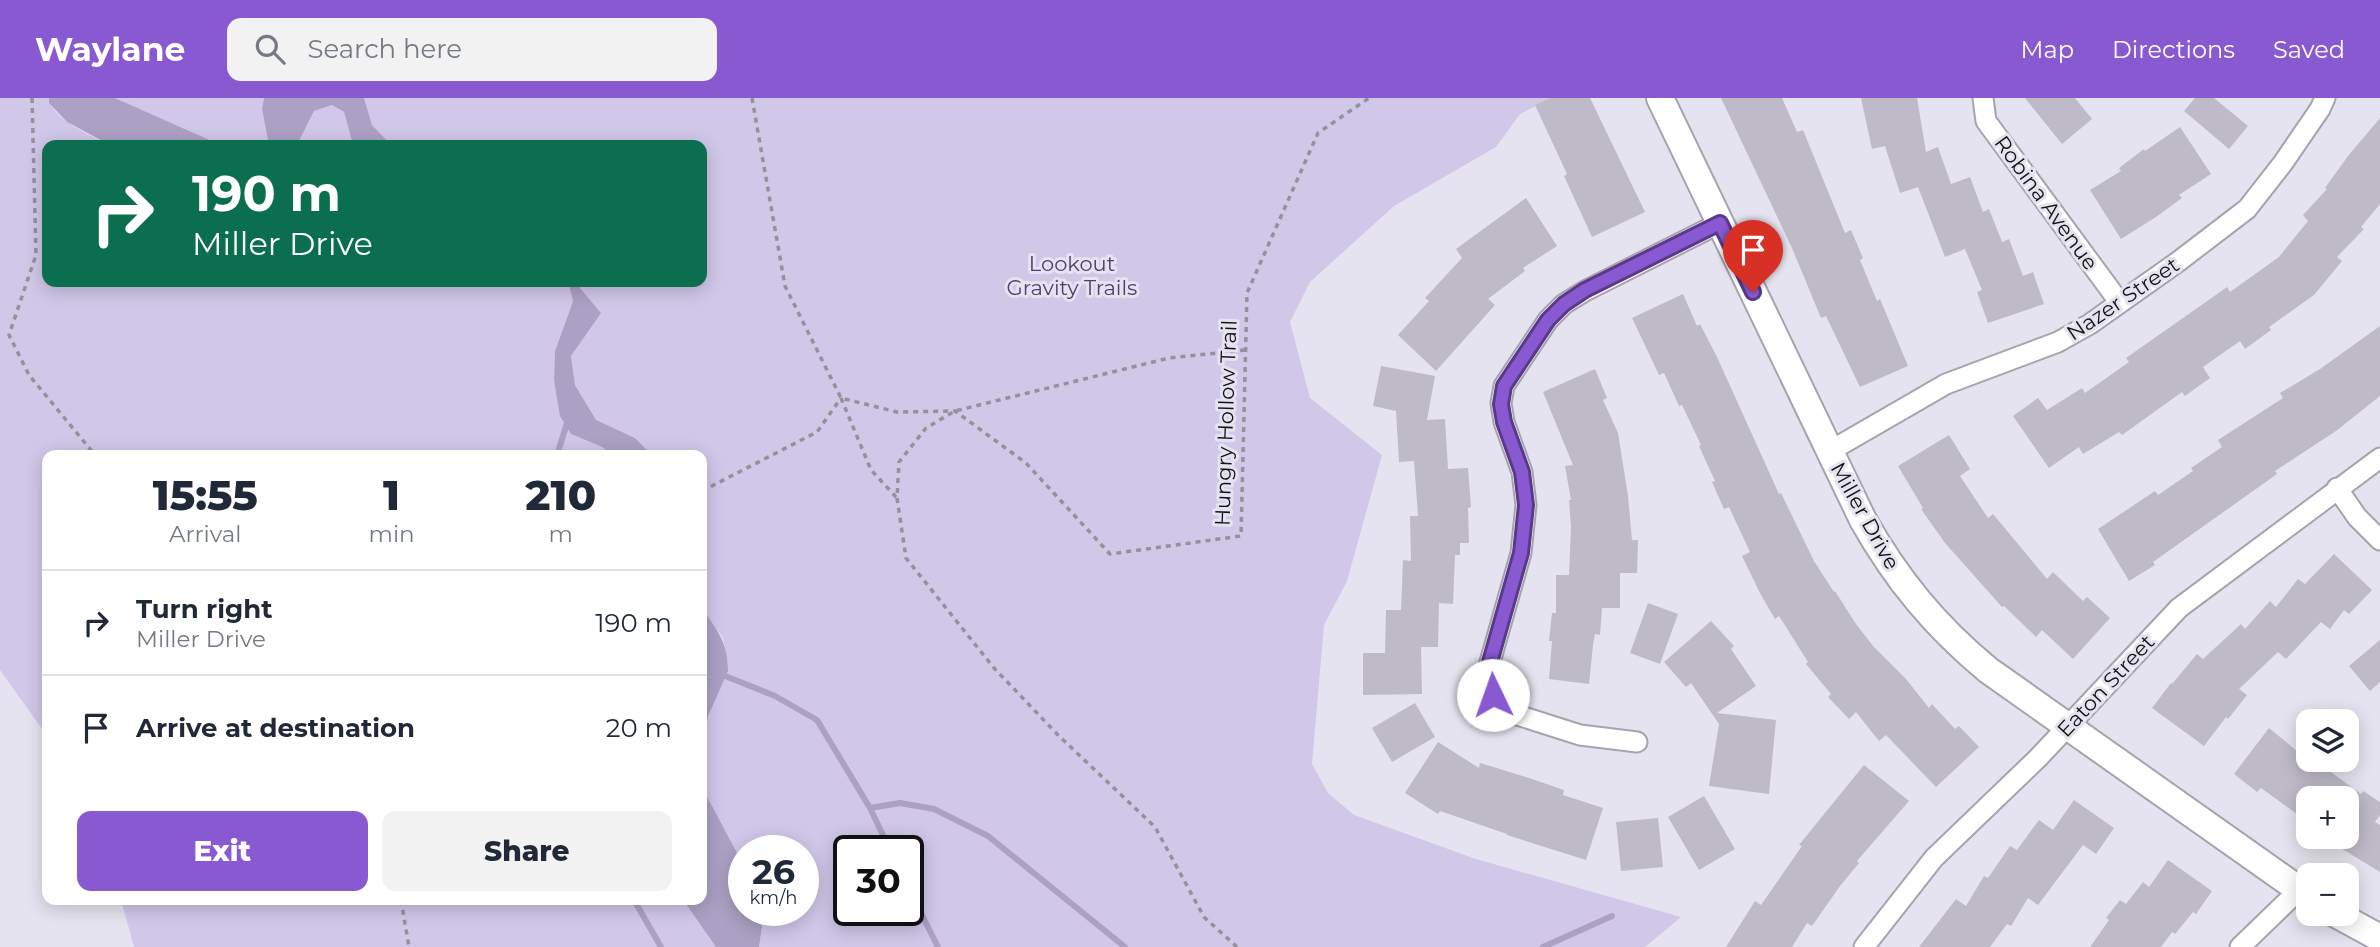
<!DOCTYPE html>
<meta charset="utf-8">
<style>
:root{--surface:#fff;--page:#f2f2f3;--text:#1f2937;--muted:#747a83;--line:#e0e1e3;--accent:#8959d2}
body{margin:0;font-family:Montserrat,sans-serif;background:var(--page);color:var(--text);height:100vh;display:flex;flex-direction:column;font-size:26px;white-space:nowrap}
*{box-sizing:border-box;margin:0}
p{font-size:23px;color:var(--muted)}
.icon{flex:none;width:38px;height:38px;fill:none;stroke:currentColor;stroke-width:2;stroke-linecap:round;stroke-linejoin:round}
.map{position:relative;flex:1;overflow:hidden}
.details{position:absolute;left:42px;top:352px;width:665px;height:455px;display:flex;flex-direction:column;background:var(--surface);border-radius:14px;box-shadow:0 4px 18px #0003}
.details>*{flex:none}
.hud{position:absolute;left:42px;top:42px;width:665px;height:147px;border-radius:14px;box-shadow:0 4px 18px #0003;background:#0b6e4f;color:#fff;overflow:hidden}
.buttons{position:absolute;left:2296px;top:611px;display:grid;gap:14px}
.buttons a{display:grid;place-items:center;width:63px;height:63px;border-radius:14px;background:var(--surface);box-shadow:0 4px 18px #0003;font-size:35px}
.speed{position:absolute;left:728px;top:737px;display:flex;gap:14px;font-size:35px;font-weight:700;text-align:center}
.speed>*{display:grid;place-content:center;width:91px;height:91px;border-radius:50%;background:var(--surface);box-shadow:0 4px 18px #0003;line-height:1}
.speed small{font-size:18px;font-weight:400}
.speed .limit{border:4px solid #111;border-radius:10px;background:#fff;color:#111}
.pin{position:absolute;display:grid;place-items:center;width:60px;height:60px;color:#fff;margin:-72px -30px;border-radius:50% 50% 50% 0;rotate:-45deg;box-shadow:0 0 7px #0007}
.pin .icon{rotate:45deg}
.me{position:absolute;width:77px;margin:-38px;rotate:357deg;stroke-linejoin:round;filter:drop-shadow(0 0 5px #0008)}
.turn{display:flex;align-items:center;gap:24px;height:147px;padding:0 35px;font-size:32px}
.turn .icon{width:91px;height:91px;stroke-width:2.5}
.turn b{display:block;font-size:49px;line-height:60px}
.eta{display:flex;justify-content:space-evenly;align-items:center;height:119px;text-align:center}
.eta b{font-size:42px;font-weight:800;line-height:49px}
.cta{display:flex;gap:14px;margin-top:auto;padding:14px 35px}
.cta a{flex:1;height:80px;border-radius:14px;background:var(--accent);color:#fff;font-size:28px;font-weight:800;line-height:80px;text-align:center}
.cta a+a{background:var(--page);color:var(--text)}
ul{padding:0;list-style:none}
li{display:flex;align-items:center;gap:21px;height:105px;padding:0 35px;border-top:2px solid var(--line)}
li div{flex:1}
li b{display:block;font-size:26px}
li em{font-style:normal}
header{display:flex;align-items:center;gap:42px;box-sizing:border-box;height:98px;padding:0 35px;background:var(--accent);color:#fff}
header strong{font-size:33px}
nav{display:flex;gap:38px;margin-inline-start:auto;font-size:24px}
.search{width:490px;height:63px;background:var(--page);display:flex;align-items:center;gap:18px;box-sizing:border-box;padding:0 24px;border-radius:14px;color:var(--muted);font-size:26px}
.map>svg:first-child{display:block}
.green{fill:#d1c7e9;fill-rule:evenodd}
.water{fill:#aca1c4}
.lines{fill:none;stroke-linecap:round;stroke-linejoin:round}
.stream{stroke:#aca1c4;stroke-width:6}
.building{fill:#bebac7}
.street-casing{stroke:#a6a3af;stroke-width:23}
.secondary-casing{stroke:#a6a3af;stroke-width:30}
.path{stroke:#93919a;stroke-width:3.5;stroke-dasharray:5 5;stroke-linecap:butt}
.street{stroke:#fff;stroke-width:19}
.secondary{stroke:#fff;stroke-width:26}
.route-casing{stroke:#593a88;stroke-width:18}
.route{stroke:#8959d2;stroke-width:12}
.labels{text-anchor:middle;stroke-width:6;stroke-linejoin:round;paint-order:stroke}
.street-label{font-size:21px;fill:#141317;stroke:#e6e3f0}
.park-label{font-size:21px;fill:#504070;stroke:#e6e3f0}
</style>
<header>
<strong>Waylane</strong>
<div class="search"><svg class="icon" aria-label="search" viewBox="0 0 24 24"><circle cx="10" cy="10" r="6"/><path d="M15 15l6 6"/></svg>Search here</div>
<nav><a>Map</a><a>Directions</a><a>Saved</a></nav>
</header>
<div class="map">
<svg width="2380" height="849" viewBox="0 0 2380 849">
<rect width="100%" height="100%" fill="#e6e3f0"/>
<path class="green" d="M0 0H49C52 22 92 38 110 47H47V184H568L573 203 555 253 554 282 571 336 602 349 612 357H47V638L0 572Z
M115 0H264L262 11 268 42 266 47H221Z
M364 0H1551L1520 16 1496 49 1394 108 1310 184 1290 224 1310 300 1382 357 1347 483 1324 527 1312 666 1328 695 1354 717 1476 761 1681 819 1645 849H759L762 829 758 812H803V752H744V768L702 689V667L708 618 728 566 723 540 702 510V357H652L635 340 596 323 575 287 571 258 600 215 580 190 579 184H702V47H391L372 27ZM849 752H908V812H849Z
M332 7 344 14 353 47H297L314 13Z
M121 802H683L716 849H134Z"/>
<path class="water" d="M49 0H115L221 47H110L67 24 49 5Z
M264 0H364L372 27 391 47H353L344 14 332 7 314 13 297 47H266L268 42 262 11Z
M568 184H579L580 190 601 215 571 258 575 287 596 322 635 340 652 357H612L602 349 571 336 560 318 554 282 555 253 573 203Z
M702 510C717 532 728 544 728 573L708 618 702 667Z
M702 689 744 768V812H758L762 829 759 849H716L683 802H702Z"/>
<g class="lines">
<path class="stream" d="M557 357 568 322
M720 576 775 598 817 622 870 710 890 752
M870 710 900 705 934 711 988 738 1125 849
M908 789 938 849
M634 802 661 849
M1543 849 1612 818"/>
</g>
<path class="building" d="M1551 0H1590L1645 114 1592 139 1564 78 1567 76 1535 7Z
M1721 0H1782L1797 34 1803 32 1845 135 1851 132 1863 160 1860 162 1877 203 1880 201 1908 268 1860 289 1826 218 1821 220 1792 150Z
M1861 0H1917L1926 54 1938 49 1951 86 1970 79 1983 114 1989 111 2002 144 2009 141 2023 178 2033 174 2044 206 1988 225 1977 194 1982 192 1965 151 1945 159 1918 89 1900 95 1885 48 1872 51Z
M2025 0H2075L2092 21 2062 46Z
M2195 0H2214L2248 28 2229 51 2184 13Z
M2380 20V106L2361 129 2364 131 2337 159 2342 163 2314 197 2269 229 2271 232 2245 251 2240 243 2203 269 2210 280 2185 298 2182 294 2122 337 2119 334 2083 356 2079 349 2049 370 2013 318 2038 300 2047 312 2082 290 2085 295 2129 264 2126 260 2203 206 2227 189 2230 194 2279 159 2308 123 2303 117 2327 91 2325 90 2348 58Z
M2180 29 2211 76 2179 97 2182 100 2156 119 2121 141 2090 92 2121 73 2119 70 2144 51 2145 53Z
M1526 100 1557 148 1523 170 1525 173 1488 201 1495 207 1436 273 1398 237 1429 203 1425 200 1462 160 1456 151Z
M1683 196 1697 228 1700 226 1717 259 1779 396 1781 395 1814 463 1834 494 1835 493 1856 526 1873 548 1906 581 1929 610 1932 606 1955 631 1959 628 1979 649 1936 689 1886 637 1879 643 1856 614 1849 621 1828 599 1831 596 1806 566 1808 564 1779 518 1775 521 1761 497 1742 458 1750 454 1729 409 1724 411 1712 384 1715 383 1699 348 1701 347 1682 307 1679 308 1664 275 1659 277 1632 220Z
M2380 228V298L2336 333 2275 373 2277 376 2153 464 2155 467 2129 483 2098 431 2155 393 2158 397 2193 373 2191 370 2222 349 2218 342 2283 300 2280 295 2320 271Z
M1381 268 1435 278 1427 322 1445 321 1448 371 1468 370 1471 409 1468 410 1469 445H1460V457H1455L1453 506 1439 505 1438 549H1421L1422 596 1363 597V555H1385L1386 512H1401L1403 462 1411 463 1410 418H1418L1414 363 1399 364 1396 313 1373 308Z
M1595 271 1607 300 1603 302 1618 335 1628 398 1632 442H1638L1637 475H1620V510H1602L1600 537 1595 536 1593 547 1589 586 1549 581 1552 543H1549L1552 515H1556V477H1569L1571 429 1569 402H1571L1565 368 1573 367 1543 294Z
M1949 337 1970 371 1960 378 1988 420 1993 416 2047 481 2053 474 2083 503 2087 499 2110 520 2073 561 2042 532 2036 539 2004 508 2002 509 1945 445 1921 411 1923 410 1898 368Z
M2334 456 2372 492 2349 516 2344 512 2330 531 2321 524 2286 561 2278 554 2239 591 2247 597 2228 621 2226 619 2204 648 2152 610 2171 585 2172 586 2197 556 2203 561 2241 526 2245 531 2270 503 2276 509 2298 481 2305 486Z
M1648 505 1678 516 1660 566 1630 555Z
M1711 523 1734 548 1731 551 1756 588 1717 615 1776 622 1769 696 1709 688 1719 626 1691 585 1686 589 1664 564Z
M2380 542V584L2370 593 2349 568Z
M1415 605 1435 639 1392 664 1372 630Z
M2269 630 2308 662 2331 674 2361 696 2363 693 2380 704V717L2375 724 2380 727V774L2321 738H2347V700H2308V724L2261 690 2257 694 2234 676Z
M1438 644 1479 670 1480 665 1526 679 1564 692 1563 697 1603 710 1586 762 1507 737V736L1440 713 1438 716 1405 695Z
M1864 667 1909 703 1857 763 1859 765 1840 788 1812 828 1807 825 1792 849H1726L1755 803 1761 807 1802 748 1799 747Z
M1704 698 1735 751 1699 772 1668 719Z
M2074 702 2114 730 2096 756 2083 747 2038 807 2028 800 2011 828 2007 826 1990 849H1919L1956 801 1966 808 1984 778 1988 780 2010 748 2017 752 2039 722 2053 732Z
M1658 720 1663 769 1621 773 1616 724Z
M2168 762 2212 793 2196 816 2193 814 2175 836 2172 834 2161 849H2090L2109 822 2106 820 2120 802 2126 806 2143 784 2149 789Z"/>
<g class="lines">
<g class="street-casing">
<path id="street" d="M1983 0 1986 23 2120 205
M1830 353 1946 286 2058 244 2090 226 2179 163 2247 111 2283 65 2320 11 2325 0
M2337 390 2357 419 2380 442
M1637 644 1580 637 1508 614 1499 606 1493 597 1488 571 1521 455 1526 407 1522 374 1504 324 1501 305 1504 288 1548 222 1564 206 1585 193 1720 125
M1864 849 1934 760 2038 660 2179 510 2380 360
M2240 849 2299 792"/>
</g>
<g class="secondary-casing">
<path id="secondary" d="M1660 0 1863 422C1897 482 1935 528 1988 572L2308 798
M2336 816 2380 840"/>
</g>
<path class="path" d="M32 0 36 157 9 237 29 277 95 357
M752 0 785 188 841 300 897 314 955 313 1026 365 1110 456 1241 438 1247 195 1318 35 1369 0
M841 300 871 372 897 400
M702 393 817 334 841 300
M401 802 409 849
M1237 849 1204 819 1155 729 1058 637 994 570 906 460 897 400 899 364 926 330 955 313 1169 260 1246 252"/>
<use href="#street" class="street"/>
<use href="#secondary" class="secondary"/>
</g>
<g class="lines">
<g class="route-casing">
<path id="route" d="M1493 597 1488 571 1521 455 1526 407 1522 374 1504 324 1501 306 1504 288 1548 222 1564 206 1585 192 1720 125 1753 194"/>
</g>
<use href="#route" class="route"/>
</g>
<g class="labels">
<g class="street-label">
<text transform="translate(2046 105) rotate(54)" y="7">Robina Avenue</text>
<text transform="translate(2123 201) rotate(-34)" y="7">Nazer Street</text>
<text transform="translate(1226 325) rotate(-88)" y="7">Hungry Hollow Trail</text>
<text transform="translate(1865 418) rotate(61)" y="7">Miller Drive</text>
<text transform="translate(2106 588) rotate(-47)" y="7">Eaton Street</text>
</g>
<g class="park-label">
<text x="1072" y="173">Lookout<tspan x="1072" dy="24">Gravity Trails</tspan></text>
</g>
</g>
</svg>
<div class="buttons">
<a><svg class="icon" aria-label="layers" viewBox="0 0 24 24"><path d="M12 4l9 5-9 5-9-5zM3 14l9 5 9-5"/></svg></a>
<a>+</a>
<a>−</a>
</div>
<div class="speed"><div>26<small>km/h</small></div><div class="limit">30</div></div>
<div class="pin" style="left:1753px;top:194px;background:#d93025"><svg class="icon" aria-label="arrive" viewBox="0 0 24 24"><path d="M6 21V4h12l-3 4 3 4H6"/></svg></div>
<svg class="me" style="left:1493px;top:597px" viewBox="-20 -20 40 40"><circle r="19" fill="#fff"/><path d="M0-13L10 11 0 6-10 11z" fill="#8959d2"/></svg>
<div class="hud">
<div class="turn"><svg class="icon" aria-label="right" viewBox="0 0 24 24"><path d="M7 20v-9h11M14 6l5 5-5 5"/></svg><div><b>190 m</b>Miller Drive</div></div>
</div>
<section class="details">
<div class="eta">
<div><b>15:55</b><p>Arrival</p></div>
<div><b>1</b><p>min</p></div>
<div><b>210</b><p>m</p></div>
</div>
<ul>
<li><svg class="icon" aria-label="right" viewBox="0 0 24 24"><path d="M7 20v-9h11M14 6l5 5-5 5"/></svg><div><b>Turn right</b><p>Miller Drive</p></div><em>190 m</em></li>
<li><svg class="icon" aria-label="arrive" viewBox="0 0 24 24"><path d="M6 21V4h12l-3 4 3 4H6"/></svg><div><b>Arrive at destination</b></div><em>20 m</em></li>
</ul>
<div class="cta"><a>Exit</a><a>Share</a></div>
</section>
</div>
